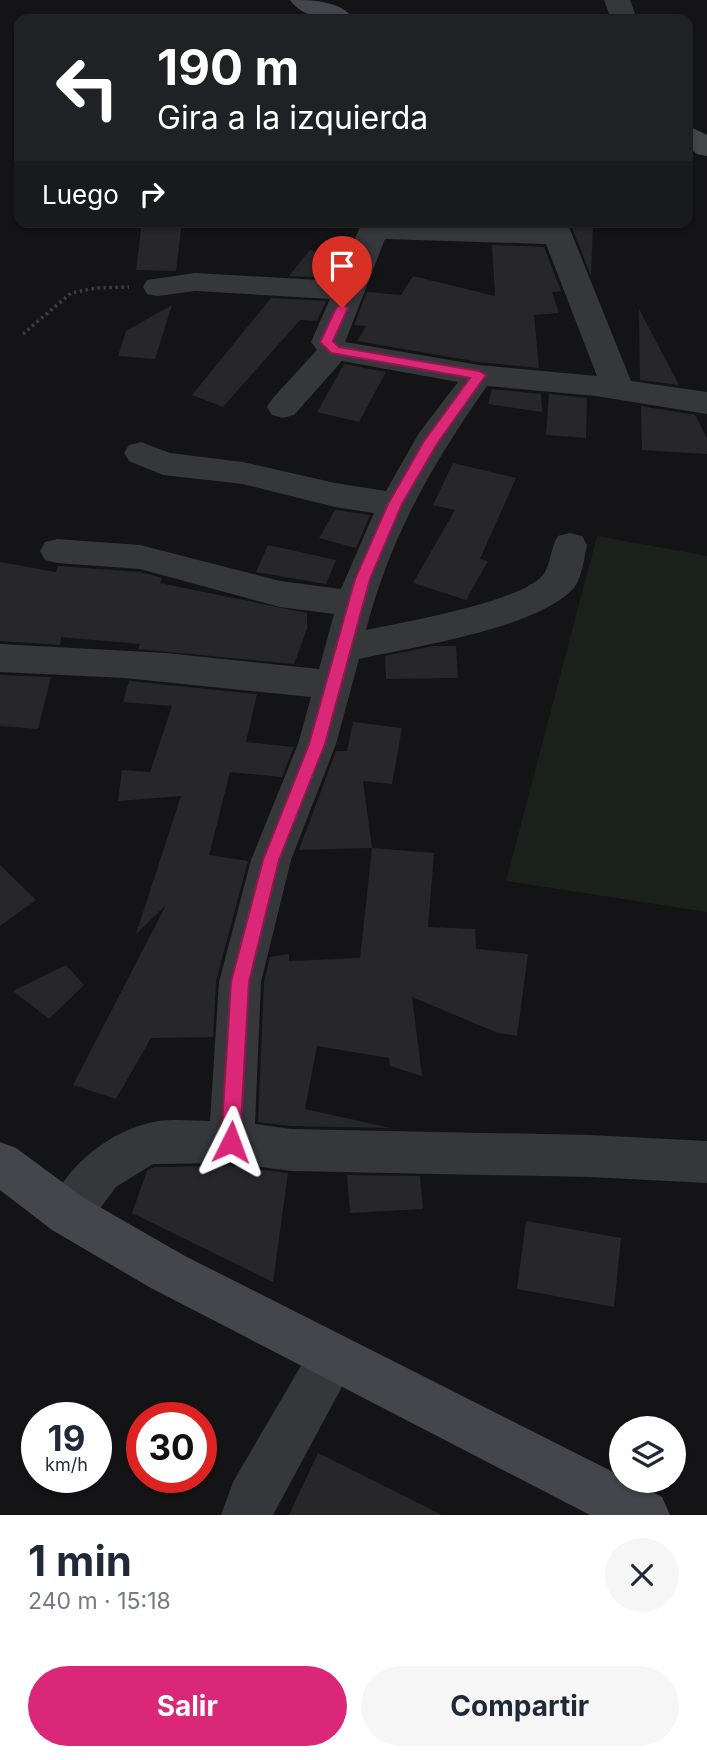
<!DOCTYPE html>
<html lang="es">
<meta charset="utf-8">
<style>
:root{--surface:#fff;--page:#f6f6f7;--text:#1f2937;--muted:#747a83;--accent:#db2777}
body{margin:0;font-family:Inter,sans-serif;background:var(--page);color:var(--text);height:100vh;display:flex;flex-direction:column;font-size:26px;white-space:nowrap}
*{box-sizing:border-box;margin:0}
p{font-size:23px;color:var(--muted)}
.icon{flex:none;width:38px;height:38px;fill:none;stroke:currentColor;stroke-width:2;stroke-linecap:round;stroke-linejoin:round}
.map{position:relative;height:1515px;overflow:hidden}
.drawer{display:flex;flex-direction:column;background:var(--surface);flex:1}
.drawer>*{flex:none}
.banner{position:absolute;left:14px;top:14px;width:679px;height:214px;border-radius:14px;box-shadow:0 2px 5px #0004;background:#202124;color:#fff;overflow:hidden}
.buttons{position:absolute;left:609px;top:1416px;display:grid;gap:14px}
.buttons a{display:grid;place-items:center;width:77px;height:77px;border-radius:50%;background:var(--surface);box-shadow:0 2px 5px #0004;font-size:35px}
.speed{position:absolute;left:21px;top:1402px;display:flex;gap:14px;font-size:35px;font-weight:700;text-align:center}
.speed>*{display:grid;place-content:center;width:91px;height:91px;border-radius:50%;background:var(--surface);box-shadow:0 2px 5px #0004;line-height:1}
.speed small{font-size:18px;font-weight:400}
.speed .limit{border:10px solid #d22;background:#fff;color:#111}
.pin{position:absolute;display:grid;place-items:center;width:60px;height:60px;color:#fff;margin:-72px -30px;border-radius:50% 50% 50% 0;rotate:-45deg;box-shadow:0 0 7px #0007}
.pin .icon{rotate:45deg}
.me{position:absolute;width:77px;margin:-38px;rotate:3deg;stroke-linejoin:round;filter:drop-shadow(0 0 5px #0008)}
.turn{display:flex;align-items:center;gap:24px;height:147px;padding:0 28px;font-size:32px}
.turn .icon{width:91px;height:91px;stroke-width:2.5}
.turn b{display:block;font-size:49px;line-height:60px}
.then{display:flex;align-items:center;height:66px;padding:0 28px;background:#0003;gap:14px;font-size:26px}
.round{display:grid;place-items:center;flex:none;width:74px;height:74px;border-radius:37px;background:var(--page)}
.headline{display:flex;align-items:center;justify-content:space-between;height:119px;padding:0 28px}
h1{font-size:42px;font-weight:700;line-height:52px}
.action{display:flex;gap:14px;margin-top:auto;padding:14px 28px}
.action a{flex:1;height:80px;border-radius:42px;background:var(--accent);color:#fff;font-size:28px;font-weight:700;line-height:80px;text-align:center}
.action a+a{background:var(--page);color:var(--text)}
.map>svg:first-child{display:block}
.green{fill:#1a211a}
.building{fill:#27272a}
.lines{fill:none;stroke-linecap:round;stroke-linejoin:round}
.path{stroke:#3b3e42;stroke-width:3.5;stroke-dasharray:2.5 3.5;stroke-linecap:butt}
.street{fill:#35373b;fill-rule:evenodd}
.secondary{fill:#43464b;fill-rule:evenodd}
.route{fill:#db2777;stroke:#8e194d;stroke-width:2}
</style>
<div class="map">
<svg width="707" height="1515" viewBox="0 0 707 1515">
<rect width="100%" height="100%" fill="#141416"/>
<path class="green" d="M597 536 707 556V912L506 881Z"/>
<path class="building" d="M142 222H182L176 271 136 270Z
M570 222H593L591 276Z
M492 245 544 247 561 291 552 292 559 313 534 315 539 368 479 362 357 341 366 326 354 325 367 292 401 295 413 276 495 296Z
M310 250 344 259 335 278 289 276Z
M271 298 326 301 317 321 300 320 223 407 192 395Z
M172 305 155 359 118 356 126 331Z
M639 309 679 385 640 380Z
M344 364 386 372 359 422 317 412Z
M492 389 541 394 542 412 488 404Z
M549 394 587 398 586 438 546 435Z
M641 406 695 415 707 438V454L642 450Z
M453 463 516 478 480 559 488 561 466 600 413 583 455 510 433 505Z
M335 510 370 515 356 548 319 538Z
M268 545 336 560 326 584 256 572Z
M0 562 56 572 58 566 140 572 162 578 160 583 307 613V629L294 664 138 649 140 644 61 637 60 645 0 641Z
M433 646H456L458 678 386 679 385 656Z
M0 675 51 677 38 729 0 726Z
M129 681 257 694 246 742 294 747 282 777 230 772 209 855 248 861 216 981 213 1037 151 1038 116 1099 73 1085 166 905 136 934 181 796 118 801 122 770 150 772 172 706 123 702Z
M353 722 402 728 392 784 363 781 372 848 299 850 336 751H347Z
M372 848 434 853 428 927 475 929 476 949 528 954 517 1036 498 1033 412 997 422 1076 390 1066 389 1058 317 1046 305 1109 391 1128 291 1126 258 1122 264 982 270 957 289 954V961L360 958Z
M0 865 36 900 0 926Z
M66 965 84 985 49 1019 13 991Z
M231 1166 288 1173 273 1282 132 1213 147 1171 154 1167Z
M347 1175 420 1176 423 1209 350 1213Z
M526 1221 621 1238 614 1307 517 1289Z
M318 1453 442 1515H289Z"/>
<g class="lines">
<path class="path" d="M23 334 71 293 96 288 129 287"/>
<path class="street" d="M604 0H630L637 19H611Z
M362 222 539 227 538 222H567L631 381 707 392V414L596 396 487 386C431 466 391 535 366 630 400 623 529 601 545 572 551 561 551 547 558 536L570 533 582 536 587 545C584 558 582 580 572 590 533 629 413 647 359 659L336 744 291 860 261 982 255 1124 291 1129 590 1135 707 1141V1183L590 1177 291 1171 231 1163 153 1164 116 1187 84 1230 68 1236 52 1230 45 1214C64 1170 102 1135 149 1123 167 1118 191 1121 210 1121L219 982 251 860 298 744 311 697 125 678 0 672V644L166 653 319 669 334 614 280 607 140 569 57 563 45 560 40 551 45 542 57 539 140 545 280 581 341 589 374 513 335 507 243 484 163 475 129 461 124 453 129 445 141 442 170 453 243 462 335 483 386 491 419 433 458 382 342 361 294 415 283 418 272 415 267 407 272 399 317 350 311 342 330 299 195 291 158 296 147 294 143 287 147 280 195 273 337 281ZM385 239 546 244 597 376 479 365 345 342Z
M333 1332 350 1340 358 1357 273 1515H221L233 1482 316 1340Z"/>
<path class="secondary" d="M290 0C312 0 340 0 354 19 333 20 304 20 290 0Z
M688 126 707 135V156L697 154 688 147Z
M0 1142 16 1148 84 1198 185 1256 621 1476V1480H630L662 1497 670 1515H590L151 1288 52 1230 0 1190Z"/>
</g>
<path class="route" d="M342 304 348 308 333 341 339 347 479 371 486 375 437 444 402 504 370 579 325 744 279 860 249 982 240 1142 237 1149 231 1151 224 1149 221 1142 231 982 263 860 309 744 355 579 388 504 424 441 470 378 331 353 320 342 336 308Z"/>
</svg>
<div class="buttons">
<a><svg class="icon" aria-label="layers" viewBox="0 0 24 24"><path d="M12 4l9 5-9 5-9-5zM3 14l9 5 9-5"/></svg></a>
</div>
<div class="speed"><div>19<small>km/h</small></div><div class="limit">30</div></div>
<div class="pin" style="left:342px;top:308px;background:#d93025"><svg class="icon" aria-label="arrive" viewBox="0 0 24 24"><path d="M6 21V4h12l-3 4 3 4H6"/></svg></div>
<svg class="me" style="left:231px;top:1142px" viewBox="-20 -20 40 40"><path d="M0-17L14 15 0 8-14 15z" fill="#db2777" stroke="#fff" stroke-width="4"/></svg>
<div class="banner">
<div class="turn"><svg class="icon" aria-label="left" viewBox="0 0 24 24"><path d="M17 20v-9H6M10 6l-5 5 5 5"/></svg><div><b>190 m</b>Gira a la izquierda</div></div>
<div class="then">Luego<svg class="icon" aria-label="right" viewBox="0 0 24 24"><path d="M7 20v-9h11M14 6l5 5-5 5"/></svg></div>
</div>
</div>
<section class="drawer">
<div class="headline"><div><h1>1 min</h1><p>240 m · 15:18</p></div><a class="round"><svg class="icon" aria-label="close" viewBox="0 0 24 24"><path d="M6 6l12 12M18 6L6 18"/></svg></a></div>
<div class="action"><a>Salir</a><a>Compartir</a></div>
</section>
